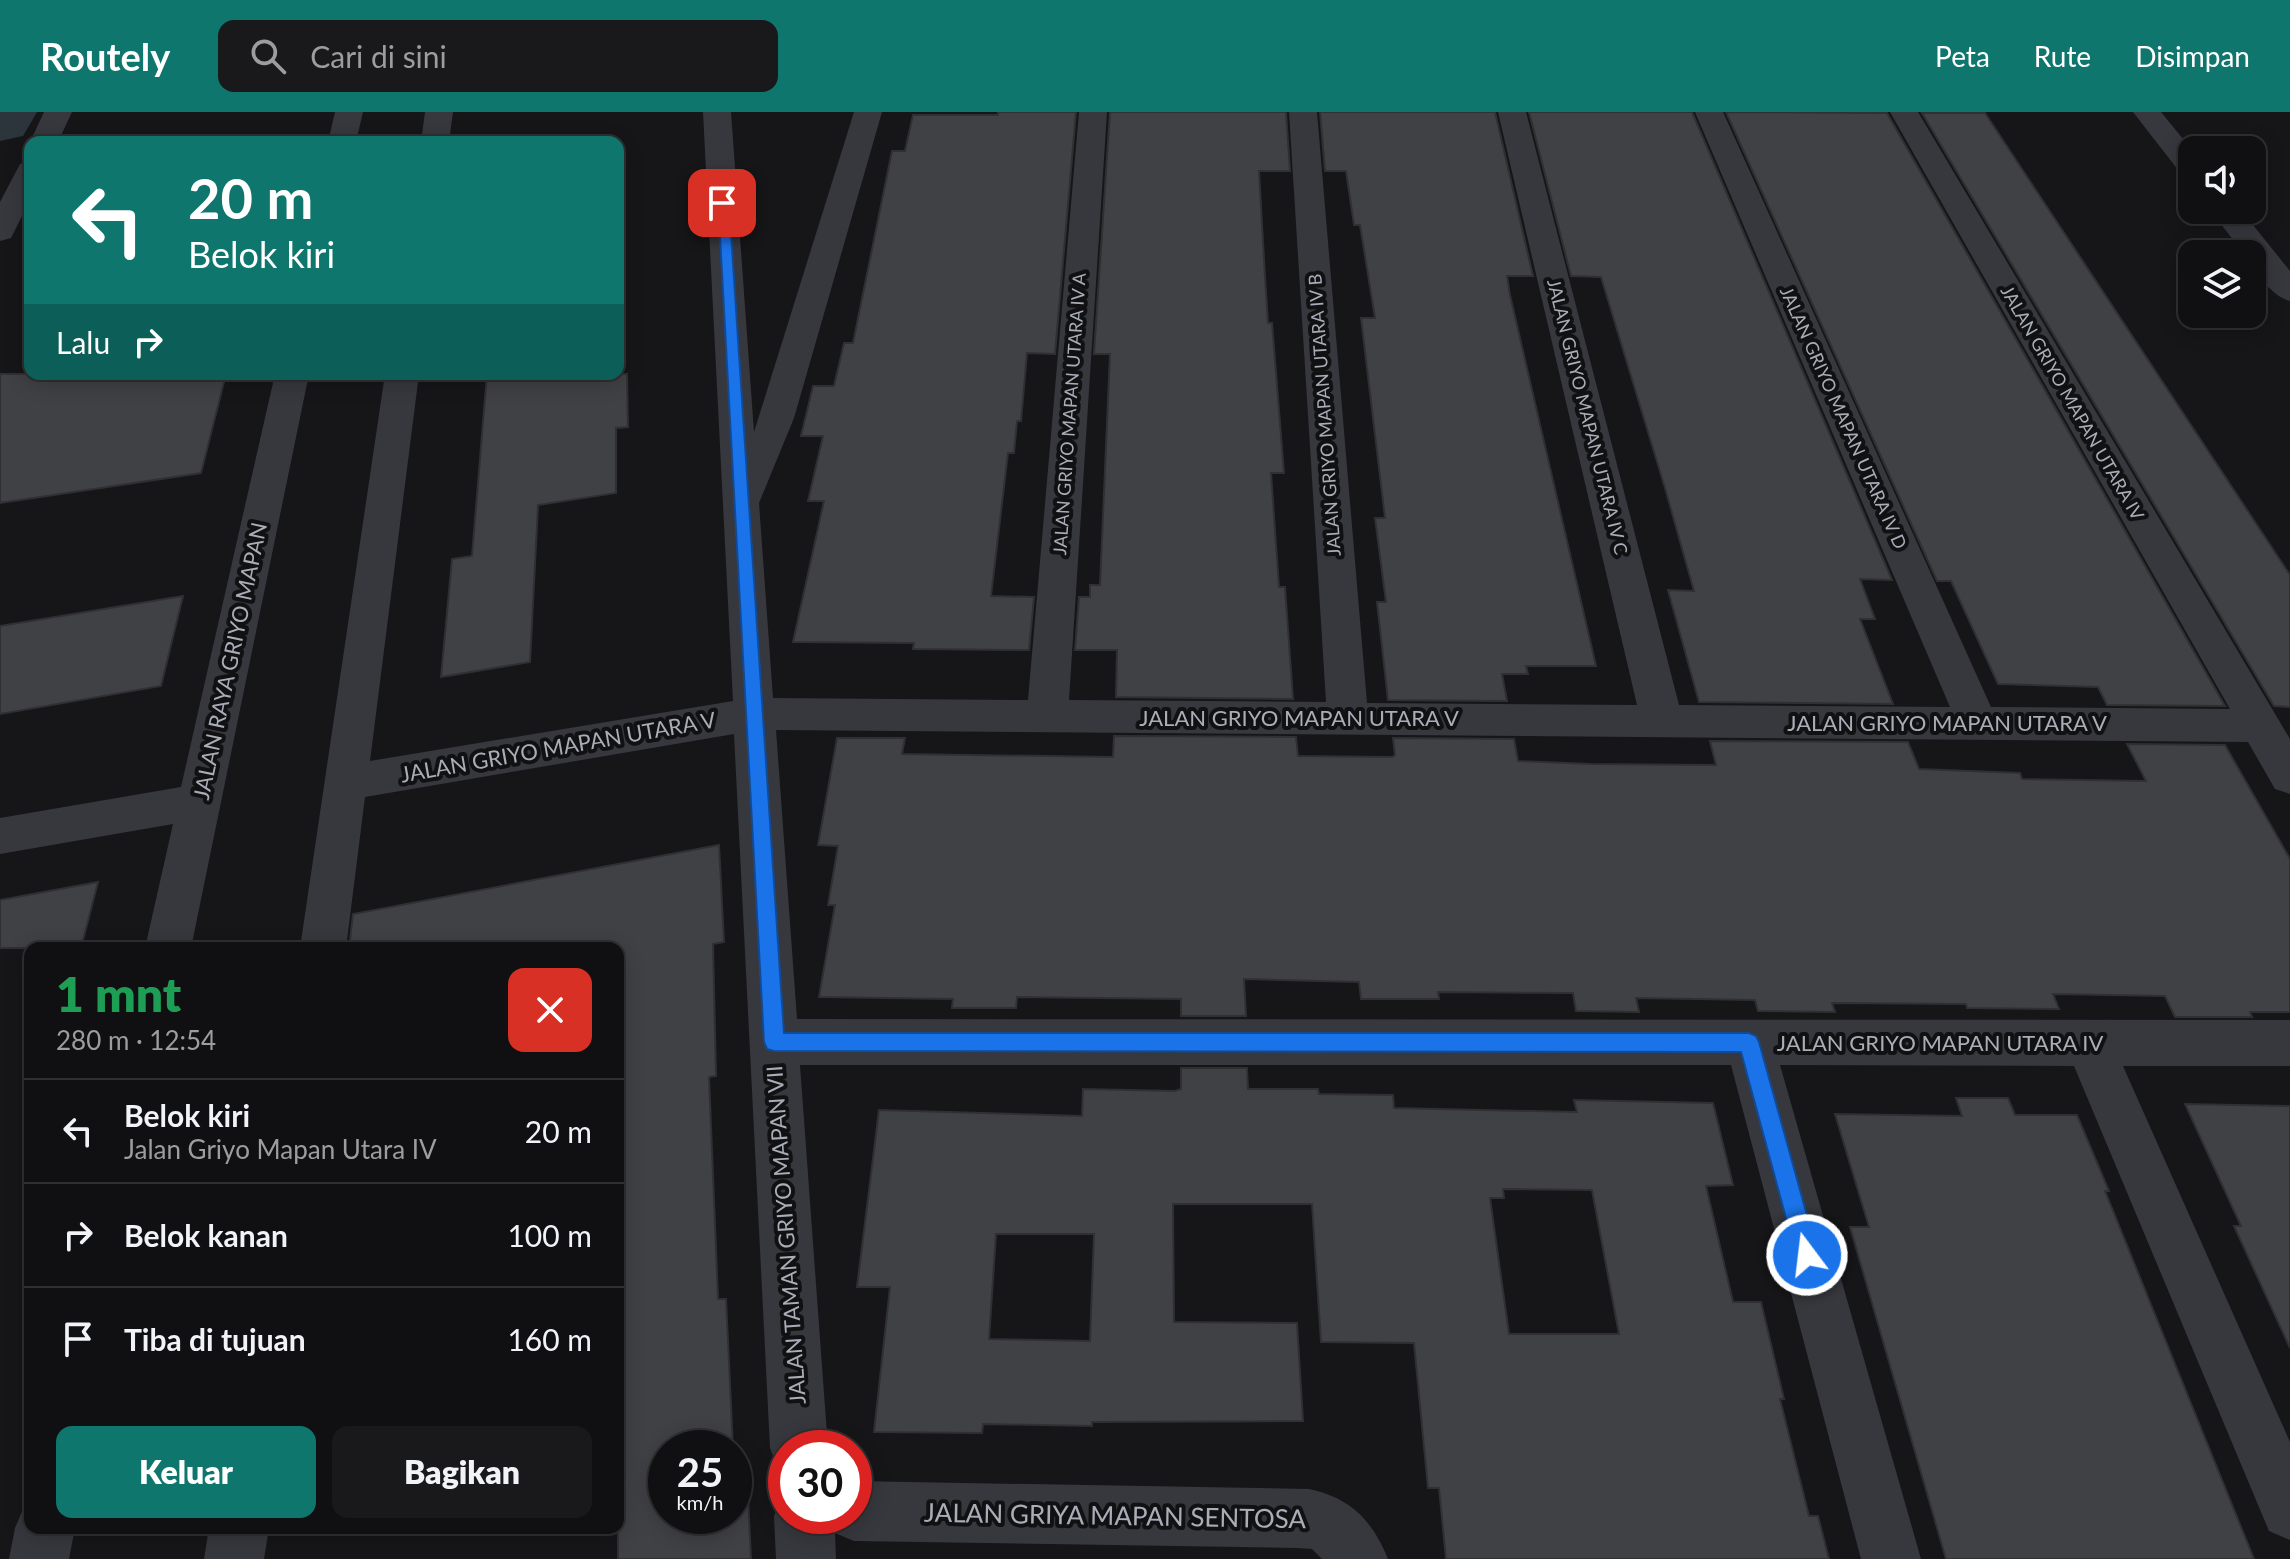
<!DOCTYPE html>
<html lang="id">
<meta charset="utf-8">
<style>
:root{--surface:#101012;--page:#19191b;--text:#f1f3f6;--muted:#9c9d9f;--line:#303032;--accent:#0f766e}
body{margin:0;font-family:Lato,sans-serif;background:var(--page);color:var(--text);height:100vh;display:flex;flex-direction:column;font-size:30px;white-space:nowrap}
*{box-sizing:border-box;margin:0}
p{font-size:26px;color:var(--muted)}
.icon{flex:none;width:44px;height:44px;fill:none;stroke:currentColor;stroke-width:2;stroke-linecap:round;stroke-linejoin:round}
.map{position:relative;flex:1;overflow:hidden}
.sheet{position:absolute;left:24px;top:830px;width:600px;height:592px;display:flex;flex-direction:column;background:var(--surface);border-radius:16px;box-shadow:0 4px 20px #0003,0 0 0 2px var(--line)}
.sheet>*{flex:none}
.hud{position:absolute;left:24px;top:24px;width:600px;height:244px;border-radius:16px;box-shadow:0 4px 20px #0003,0 0 0 2px var(--line);background:#0f766e;color:#fff;overflow:hidden}
.tools{position:absolute;left:2178px;top:24px;display:grid;gap:16px}
.tools a{display:grid;place-items:center;width:88px;height:88px;border-radius:16px;background:var(--surface);box-shadow:0 4px 20px #0003,0 0 0 2px var(--line);font-size:40px}
.speed{position:absolute;left:648px;top:1318px;display:flex;gap:16px;font-size:40px;font-weight:700;text-align:center}
.speed>*{display:grid;place-content:center;width:104px;height:104px;border-radius:50%;background:var(--surface);box-shadow:0 4px 20px #0003,0 0 0 2px var(--line);line-height:1}
.speed small{font-size:20px;font-weight:400}
.speed .limit{border:12px solid #d22;background:#fff;color:#111}
.pin{position:absolute;display:grid;place-items:center;width:68px;height:68px;color:#fff;margin:-34px;border-radius:16px;box-shadow:0 4px 12px #0006}
.me{position:absolute;width:88px;margin:-44px;rotate:345deg;stroke-linejoin:round;filter:drop-shadow(0 0 6px #0008)}
.turn{display:flex;align-items:center;gap:28px;height:168px;padding:0 32px;font-size:36px}
.turn .icon{width:104px;height:104px;stroke-width:2.5}
.turn b{display:block;font-size:56px;line-height:68px}
.then{display:flex;align-items:center;height:76px;padding:0 32px;background:#0003;gap:16px;font-size:30px}
.round{display:grid;place-items:center;flex:none;width:84px;height:84px;border-radius:16px;background:var(--page)}
.head{display:flex;align-items:center;justify-content:space-between;height:136px;padding:0 32px}
h1{font-size:48px;font-weight:800;line-height:60px;color:#1e9e55}
.cta{display:flex;gap:16px;margin-top:auto;padding:16px 32px}
.cta a{flex:1;height:92px;border-radius:16px;background:var(--accent);color:#fff;font-size:32px;font-weight:800;line-height:92px;text-align:center}
.cta a+a{background:var(--page);color:var(--text)}
ul{padding:0;list-style:none}
li{display:flex;align-items:center;gap:24px;height:104px;padding:0 32px;border-top:2px solid var(--line)}
li div{flex:1}
li b{display:block;font-size:30px}
li em{font-style:normal}
header{display:flex;align-items:center;gap:48px;box-sizing:border-box;height:112px;padding:0 40px;background:var(--accent);color:#fff}
header strong{font-size:38px}
nav{display:flex;gap:44px;margin-inline-start:auto;font-size:28px}
.search{width:560px;height:72px;background:var(--page);display:flex;align-items:center;gap:20px;box-sizing:border-box;padding:0 28px;border-radius:16px;color:var(--muted);font-size:30px}
.map>svg:first-child{display:block}
.lines{fill:none;stroke-linecap:round;stroke-linejoin:round}
.river{fill:#2c353c;fill-rule:evenodd}
.building{fill:#404145;stroke:#303034;stroke-width:2;fill-rule:evenodd}
.minor{fill:#37383d;fill-rule:evenodd}
.route{fill:#1a73e8;stroke:#114b97;stroke-width:2}
.labels{text-anchor:middle;stroke-width:8;stroke-linejoin:round;paint-order:stroke}
.far-street-label{font-size:18px;fill:#a8adb8;stroke:#111113}
.street-label{font-size:22px;fill:#a8adb8;stroke:#111113}
.near-street-label{font-size:26px;fill:#a8adb8;stroke:#111113}
</style>
<header>
<strong>Routely</strong>
<div class="search"><svg class="icon" aria-label="search" viewBox="0 0 24 24"><circle cx="10" cy="10" r="6"/><path d="M15 15l6 6"/></svg>Cari di sini</div>
<nav><a>Peta</a><a>Rute</a><a>Disimpan</a></nav>
</header>
<div class="map">
<svg width="2290" height="1447" viewBox="0 0 2290 1447">
<rect width="100%" height="100%" fill="#161618"/>
<g class="lines">
<path class="river" d="M0 0H37L23 24 0 29Z"/>
</g>
<path class="building" d="M998 0H1076L1055 242 1027 241 1021 309H1017L1014 341H1008L991 484 1034 485 1029 538 913 537 914 531 793 530 824 389H808L823 324H801L813 274H834L844 231H853L892 39H905L913 3H998Z
M1110 0H1286L1290 59H1259L1265 165 1268 211H1272L1284 361H1271L1279 475H1285L1293 587 1116 585 1117 538H1075L1079 485H1090V473H1100L1110 242H1094Z
M1320 0H1495L1533 164H1507L1510 183 1596 554H1526L1528 562H1502L1507 589 1388 588 1377 490H1386L1375 406H1385L1361 206H1375L1360 113H1354L1346 59H1325Z
M1529 0H1692L1892 468 1860 467 1875 507H1860L1893 592 1699 590 1668 478 1694 479 1665 376 1601 165 1571 164Z
M1726 0 1887 1 2225 594 2107 593 2098 575 1998 572 1951 469H1937Z
M1922 1H1985L2290 463V595L2274 594Z
M0 262H226L201 361 0 391Z
M487 262H627L628 315 616 316V381L538 393 530 550 441 565 452 447 472 444Z
M183 484 161 574 0 602V514Z
M1114 624 1296 625 1298 644 1392 645 1395 643 1393 626 1514 627 1518 649 1591 652 1716 653 1710 629 1908 630 1919 657 2020 661 2022 667 2146 669 2127 632 2225 633 2290 747V900H2250L2252 905H2175L2165 884 2053 882 2059 897 1967 896 1966 892 1832 891 1835 900 1758 899 1755 888 1636 886 1639 900 1576 899 1573 881 1438 880 1439 887H1361L1359 870 1244 867 1246 904H1181V887L1017 885 1016 896H952L953 887 819 885 835 793H828L838 734 818 733 837 626H905L902 642 1113 645Z
M719 733 724 830 713 832 716 964 709 965 718 1187H726L733 1336H666V1404H734V1356L736 1388 748 1384 751 1447H618V836H349L353 802Z
M98 770 81 836H0V788Z
M1181 956H1247L1248 977H1318L1319 982 1393 983 1394 996 1577 1000 1574 988 1713 991 1733 1073 1706 1074 1733 1190H1761L1784 1287H1780L1809 1404H1818L1829 1447H1446L1439 1376H1428L1414 1231 1321 1230 1312 1092H1173L1174 1210 1297 1211 1303 1309 1092 1310V1314L983 1312 982 1321 874 1320 890 1175H857L879 998 1082 1004 1083 977 1175 979 1181 977ZM1503 1077 1592 1078 1619 1222H1509L1490 1086H1504ZM996 1122H1094L1090 1229 989 1227Z
M1956 986H2008L2015 1003H2077L2109 1079H2105L2254 1447H1946L1850 1115H1869L1835 1002 1962 1004Z
M2185 992 2290 994V1236L2234 1114H2241Z"/>
<g class="lines">
<path class="minor" d="M44 0H72L58 30H30Z
M335 0H363L356 30H328Z
M425 0H453L449 30H421Z
M703 0H731L754 320 854 0H882L794 306 759 391 773 586 1028 588 1079 0H1107L1069 588 1326 590 1289 0H1317L1367 591 1637 593 1498 0H1526L1679 593 1950 595 1695 0H1723L1991 595 2230 597 1890 0H1918L2290 627V682L2275 677 2248 630 776 618 797 907 2290 908V954H2123L2290 1330V1428L2269 1419 2074 954 1780 953 1921 1447H1861L1731 953H800L828 1336H786V1360L778 1357 770 1336 734 622 365 685 346 836H300L385 262H419L370 649 733 589Z
M2133 0H2161L2192 38V66L2182 63Z
M30 49V88L11 126 0 129V90L20 52Z
M2210 98H2241L2290 159V189C2273 185 2252 160 2252 142H2244Z
M275 262H309L191 836H145L173 712 0 742V706L181 675Z
M854 1369 1309 1377C1351 1386 1372 1408 1388 1447H1322L1312 1437 1297 1436 854 1429 835 1421 836 1447H776L774 1404 783 1383 786 1382V1404H854Z
M30 1392V1416H75L69 1447H9L15 1416 24 1395Z
M209 1416H269L264 1447H204Z"/>
</g>
<path class="route" d="M718 88 729 91 784 921H1749L1756 924 1759 930 1818 1143 1815 1151 1807 1154 1799 1151 1796 1143 1741 940 774 939 767 937 764 930Z"/>
<g class="labels">
<g class="far-street-label">
<text transform="translate(2072 291) rotate(60)" y="6">JALAN GRIYO MAPAN UTARA IV</text>
<text transform="translate(1070 302) rotate(-86)" y="6">JALAN GRIYO MAPAN UTARA IV A</text>
<text transform="translate(1325 303) rotate(-94)" y="6">JALAN GRIYO MAPAN UTARA IV B</text>
<text transform="translate(1587 305) rotate(76)" y="6">JALAN GRIYO MAPAN UTARA IV C</text>
<text transform="translate(1843 306) rotate(66)" y="6">JALAN GRIYO MAPAN UTARA IV D</text>
</g>
<g class="street-label">
<text transform="translate(230 549) rotate(-78)" y="8">JALAN RAYA GRIYO MAPAN</text>
<text x="1299" y="614">JALAN GRIYO MAPAN UTARA V</text>
<text x="1947" y="619">JALAN GRIYO MAPAN UTARA V</text>
<text transform="translate(558 635) rotate(-10)" y="8">JALAN GRIYO MAPAN UTARA V</text>
<text x="1940" y="939">JALAN GRIYO MAPAN UTARA IV</text>
<text transform="translate(786 1123) rotate(-94)" y="8">JALAN TAMAN GRIYO MAPAN VII</text>
</g>
<g class="near-street-label">
<text transform="translate(1115 1404) rotate(1)" y="9">JALAN GRIYA MAPAN SENTOSA</text>
</g>
</g>
</svg>
<div class="tools">
<a><svg class="icon" aria-label="sound" viewBox="0 0 24 24"><path d="M4 9h4l5-4v14l-5-4H4zM17 9q2 3 0 6"/></svg></a>
<a><svg class="icon" aria-label="layers" viewBox="0 0 24 24"><path d="M12 4l9 5-9 5-9-5zM3 14l9 5 9-5"/></svg></a>
</div>
<div class="speed"><div>25<small>km/h</small></div><div class="limit">30</div></div>
<div class="pin" style="left:722px;top:91px;background:#d93025"><svg class="icon" aria-label="arrive" viewBox="0 0 24 24"><path d="M6 21V4h12l-3 4 3 4H6"/></svg></div>
<svg class="me" style="left:1807px;top:1143px" viewBox="-20 -20 40 40"><circle r="17" fill="#1a73e8" stroke="#fff" stroke-width="3"/><path d="M0-11L8 9 0 5-8 9z" fill="#fff"/></svg>
<div class="hud">
<div class="turn"><svg class="icon" aria-label="left" viewBox="0 0 24 24"><path d="M17 20v-9H6M10 6l-5 5 5 5"/></svg><div><b>20 m</b>Belok kiri</div></div>
<div class="then">Lalu<svg class="icon" aria-label="right" viewBox="0 0 24 24"><path d="M7 20v-9h11M14 6l5 5-5 5"/></svg></div>
</div>
<section class="sheet">
<div class="head"><div><h1>1 mnt</h1><p>280 m · 12:54</p></div><a class="round" style="background:#d93025;color:#fff"><svg class="icon" aria-label="close" viewBox="0 0 24 24"><path d="M6 6l12 12M18 6L6 18"/></svg></a></div>
<ul>
<li><svg class="icon" aria-label="left" viewBox="0 0 24 24"><path d="M17 20v-9H6M10 6l-5 5 5 5"/></svg><div><b>Belok kiri</b><p>Jalan Griyo Mapan Utara IV</p></div><em>20 m</em></li>
<li><svg class="icon" aria-label="right" viewBox="0 0 24 24"><path d="M7 20v-9h11M14 6l5 5-5 5"/></svg><div><b>Belok kanan</b></div><em>100 m</em></li>
<li><svg class="icon" aria-label="arrive" viewBox="0 0 24 24"><path d="M6 21V4h12l-3 4 3 4H6"/></svg><div><b>Tiba di tujuan</b></div><em>160 m</em></li>
</ul>
<div class="cta"><a>Keluar</a><a>Bagikan</a></div>
</section>
</div>
